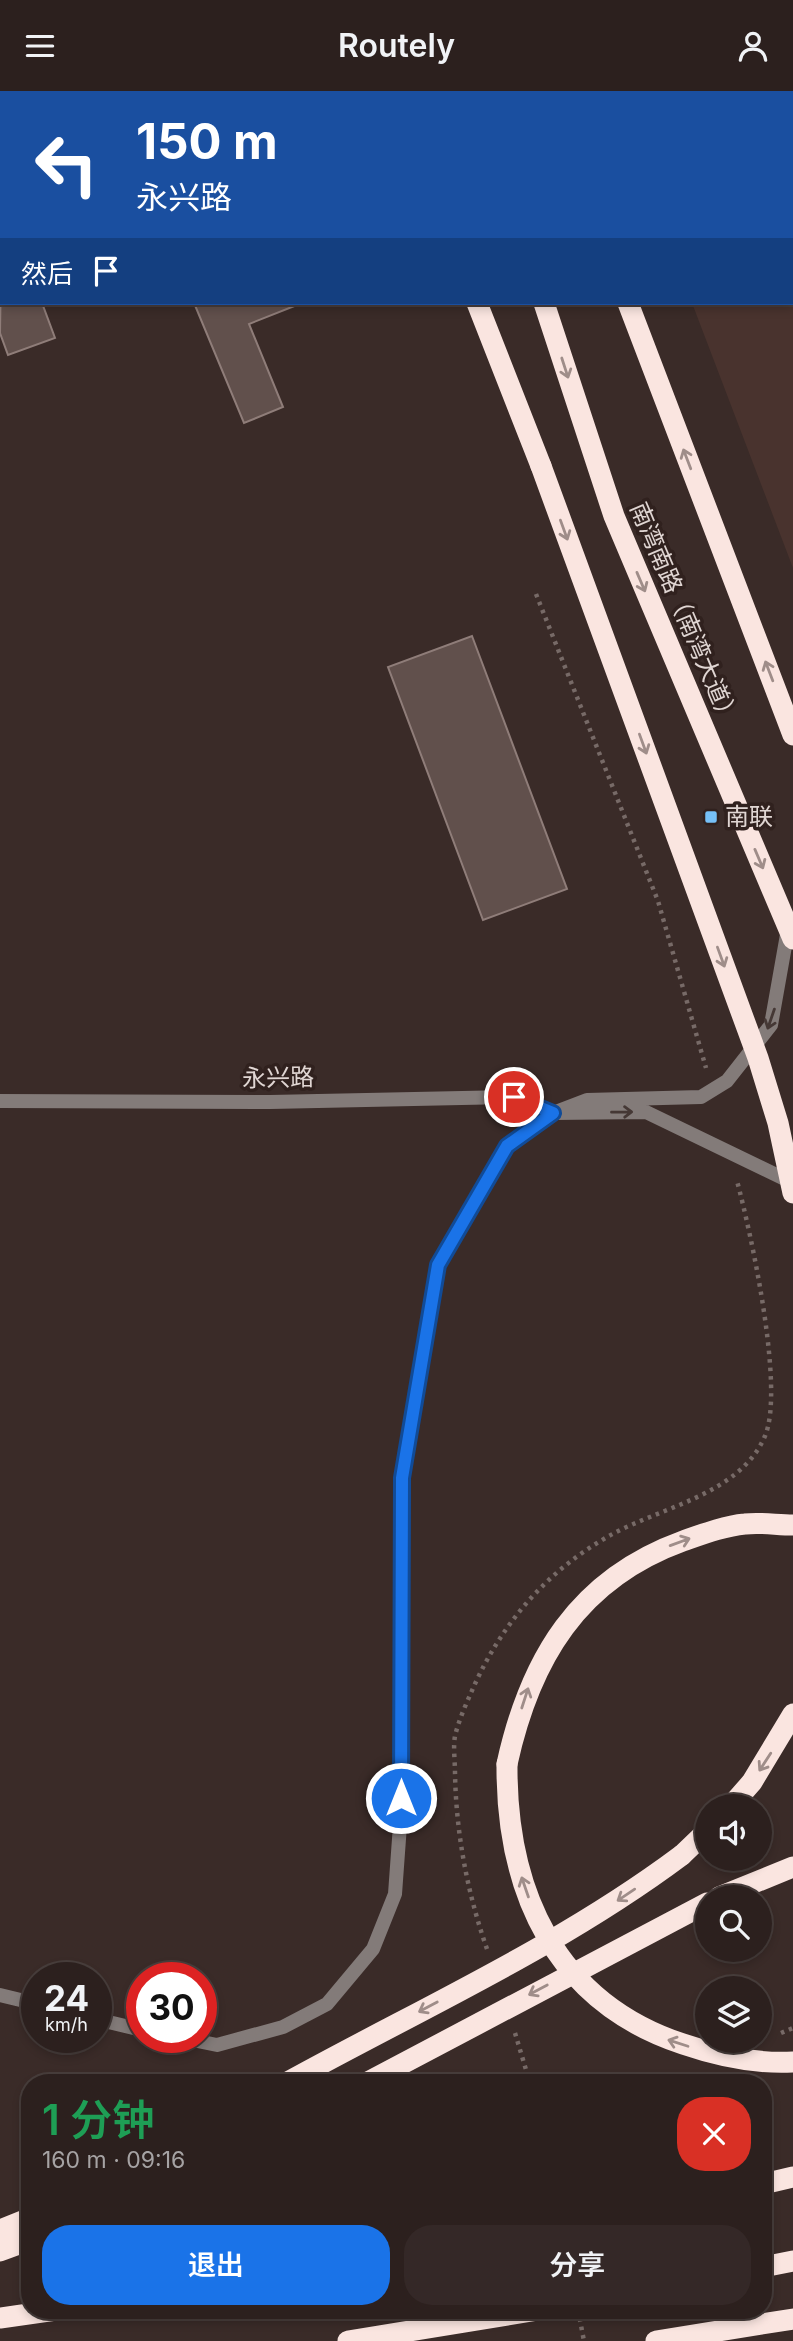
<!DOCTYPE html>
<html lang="zh">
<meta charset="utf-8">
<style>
:root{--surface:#2c201e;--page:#342827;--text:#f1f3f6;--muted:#a6a3a4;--line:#483e3c;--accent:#1a73e8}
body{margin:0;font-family:Inter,"Noto Sans SC",sans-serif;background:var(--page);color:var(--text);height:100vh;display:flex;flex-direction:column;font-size:26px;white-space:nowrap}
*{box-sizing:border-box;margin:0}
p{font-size:23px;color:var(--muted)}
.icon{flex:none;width:38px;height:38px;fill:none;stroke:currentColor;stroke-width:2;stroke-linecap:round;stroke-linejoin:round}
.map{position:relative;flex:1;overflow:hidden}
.drawer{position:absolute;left:21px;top:1983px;width:751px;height:245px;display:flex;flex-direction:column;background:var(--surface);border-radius:28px;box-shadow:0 4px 10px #0003,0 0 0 2px var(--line)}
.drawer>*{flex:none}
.hud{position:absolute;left:0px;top:0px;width:794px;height:214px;box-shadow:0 4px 10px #0003,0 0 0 2px var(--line);background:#1a4fa0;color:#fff;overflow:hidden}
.buttons{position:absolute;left:695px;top:1703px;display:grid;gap:14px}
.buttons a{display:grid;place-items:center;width:77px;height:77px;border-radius:50%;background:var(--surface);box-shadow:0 4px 10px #0003,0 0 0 2px var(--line);font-size:35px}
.speed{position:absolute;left:21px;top:1871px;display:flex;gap:14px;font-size:35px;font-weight:700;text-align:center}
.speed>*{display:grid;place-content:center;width:91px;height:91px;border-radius:50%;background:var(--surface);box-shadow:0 4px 10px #0003,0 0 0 2px var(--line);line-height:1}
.speed small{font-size:18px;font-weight:400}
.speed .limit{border:10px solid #d22;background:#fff;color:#111}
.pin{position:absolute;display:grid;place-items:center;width:60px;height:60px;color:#fff;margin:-30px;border:4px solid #fff;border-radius:50%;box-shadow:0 2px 7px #0007}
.me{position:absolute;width:77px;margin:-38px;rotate:0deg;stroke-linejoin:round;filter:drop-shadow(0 0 5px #0008)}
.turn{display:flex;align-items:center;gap:24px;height:147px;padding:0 21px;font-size:32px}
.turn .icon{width:91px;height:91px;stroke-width:2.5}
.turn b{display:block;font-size:49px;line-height:60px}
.then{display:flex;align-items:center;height:66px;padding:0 21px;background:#0003;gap:14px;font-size:26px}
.round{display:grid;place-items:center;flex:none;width:74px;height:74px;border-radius:28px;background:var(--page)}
.summary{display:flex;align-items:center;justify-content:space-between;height:119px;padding:0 21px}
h1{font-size:42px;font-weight:600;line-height:52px;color:#1e9e55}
.button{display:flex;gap:14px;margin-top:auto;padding:14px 21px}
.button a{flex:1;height:80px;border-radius:28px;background:var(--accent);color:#fff;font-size:28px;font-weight:600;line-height:80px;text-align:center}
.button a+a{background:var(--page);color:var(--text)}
header{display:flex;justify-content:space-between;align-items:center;height:91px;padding:0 21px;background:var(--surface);font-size:32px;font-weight:600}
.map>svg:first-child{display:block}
.built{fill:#49332e}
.building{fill:#61504c;stroke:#8f7d79;stroke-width:2}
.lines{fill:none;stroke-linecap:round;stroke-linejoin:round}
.path{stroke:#776a67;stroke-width:4.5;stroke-dasharray:3.5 5;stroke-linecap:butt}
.street{stroke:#837b79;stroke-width:14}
.highway{stroke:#fae5e0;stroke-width:21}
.highway-bridge{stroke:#fae5e0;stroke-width:21}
.oneway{stroke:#9f8d89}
.oneway2{stroke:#453835}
.route-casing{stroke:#114b97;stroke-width:18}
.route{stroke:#1a73e8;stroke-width:12}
.poi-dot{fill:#76c0f7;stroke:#30211e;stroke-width:2.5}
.labels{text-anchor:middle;stroke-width:7;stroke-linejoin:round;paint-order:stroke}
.street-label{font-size:24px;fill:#e0d6d3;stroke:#30211e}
.poi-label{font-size:24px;fill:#e0d6d3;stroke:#30211e;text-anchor:start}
</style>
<header><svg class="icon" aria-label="menu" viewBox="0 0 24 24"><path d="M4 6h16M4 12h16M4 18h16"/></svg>Routely<svg class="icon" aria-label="person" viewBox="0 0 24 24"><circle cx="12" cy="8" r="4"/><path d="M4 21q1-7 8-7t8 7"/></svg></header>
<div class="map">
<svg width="793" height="2250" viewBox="0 0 793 2250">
<rect width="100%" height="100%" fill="#3a2b28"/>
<path class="built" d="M793 151V477L692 212H793Z"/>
<path class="building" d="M2 118V212H42L55 247 8 264 0 242Z
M194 212H302L249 233 283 316 244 332Z
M472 545 567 798 483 829 388 576Z"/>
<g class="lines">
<path class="path" d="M536 503 658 810 706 977
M487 1858C467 1801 456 1741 455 1682 455 1670 453 1656 455 1645 459 1628 467 1611 474 1595 503 1531 547 1480 609 1445 660 1416 740 1404 765 1345 785 1298 751 1142 737 1090
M515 1942 530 1992
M781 1942 793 1937
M668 1992 686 1984
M578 2219 584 2250"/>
<path class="street" d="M0 1010 270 1011 514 1006 553 1022 646 1021 793 1092
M0 1904 37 1913
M96 1928 142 1939
M178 1946 217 1954 283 1936 327 1913 373 1858 395 1803 400 1734 402 1387 438 1174 507 1055 553 1022 587 1009 701 1006 727 990 771 934 788 838"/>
<path class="highway" d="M405 0 406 2
M476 0V2
M547 0 548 2
M477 212 541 375
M544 212 614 425 793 848
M628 212 793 644
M507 1673C530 1568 578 1488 683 1450 703 1443 724 1435 745 1433 760 1431 777 1434 793 1434
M731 1715 752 1691 793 1623
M682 1764 707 1740
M719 1806 793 1776
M763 2093 793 2086
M0 2139 30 2127
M0 2160 30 2149
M0 2227 56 2219
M348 2250 538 2219"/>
<path class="highway-bridge" d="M541 375 758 967 778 1032 793 1102
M507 1673C506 1800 555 1911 683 1953 718 1965 756 1973 793 1971
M286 1992C420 1918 559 1856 682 1764
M366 1992 707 1812
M763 2176 793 2170
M656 2250 793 2228"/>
</g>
<defs><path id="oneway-shaft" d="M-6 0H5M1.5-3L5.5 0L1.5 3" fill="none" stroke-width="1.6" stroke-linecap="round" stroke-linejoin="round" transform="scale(1.75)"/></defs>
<g class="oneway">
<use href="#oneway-shaft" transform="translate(565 277) rotate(72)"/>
<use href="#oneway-shaft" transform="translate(687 368) rotate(-111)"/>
<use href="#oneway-shaft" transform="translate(564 439) rotate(70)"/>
<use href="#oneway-shaft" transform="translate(641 491) rotate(67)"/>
<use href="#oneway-shaft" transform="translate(769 580) rotate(-111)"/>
<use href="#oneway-shaft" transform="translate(643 653) rotate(70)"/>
<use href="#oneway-shaft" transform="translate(759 768) rotate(67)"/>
<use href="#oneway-shaft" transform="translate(721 866) rotate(70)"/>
<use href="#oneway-shaft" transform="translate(680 1451) rotate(-20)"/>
<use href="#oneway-shaft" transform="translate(525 1607) rotate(-72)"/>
<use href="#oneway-shaft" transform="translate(765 1671) rotate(123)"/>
<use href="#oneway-shaft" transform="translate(525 1796) rotate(-109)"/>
<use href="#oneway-shaft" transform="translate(626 1804) rotate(146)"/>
<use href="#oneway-shaft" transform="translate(538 1899) rotate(152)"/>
<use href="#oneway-shaft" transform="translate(428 1916) rotate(152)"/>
<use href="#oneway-shaft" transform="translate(678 1952) rotate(-162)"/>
</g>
<g class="oneway2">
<use href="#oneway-shaft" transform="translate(771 928) rotate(109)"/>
<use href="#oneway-shaft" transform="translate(622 1021) rotate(-1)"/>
</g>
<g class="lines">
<g class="route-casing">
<path id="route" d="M401 1707 402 1387 438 1174 507 1055 553 1022 514 1006"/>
</g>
<use href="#route" class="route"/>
</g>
<rect class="poi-dot" x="704" y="719" width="14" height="14" rx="3.5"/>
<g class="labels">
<g class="street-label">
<text transform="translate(684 523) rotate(67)" y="8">南湾南路（南湾大道）</text>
<text transform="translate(278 987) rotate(-1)" y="8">永兴路</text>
</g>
<g class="poi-label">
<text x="725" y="734">南联</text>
</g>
</g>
</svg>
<div class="buttons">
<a><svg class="icon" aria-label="sound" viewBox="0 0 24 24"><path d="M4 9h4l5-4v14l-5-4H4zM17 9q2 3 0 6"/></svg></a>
<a><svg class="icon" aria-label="search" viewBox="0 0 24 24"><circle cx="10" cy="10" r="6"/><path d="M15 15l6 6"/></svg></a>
<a><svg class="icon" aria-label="layers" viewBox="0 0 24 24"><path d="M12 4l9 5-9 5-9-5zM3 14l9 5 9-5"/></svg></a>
</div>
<div class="speed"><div>24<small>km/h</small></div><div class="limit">30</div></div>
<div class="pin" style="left:514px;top:1006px;background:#d93025"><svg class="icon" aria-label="arrive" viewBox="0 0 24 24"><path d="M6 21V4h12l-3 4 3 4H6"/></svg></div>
<svg class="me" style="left:401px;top:1707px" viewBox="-20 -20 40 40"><circle r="17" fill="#1a73e8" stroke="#fff" stroke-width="3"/><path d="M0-11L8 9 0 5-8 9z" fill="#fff"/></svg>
<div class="hud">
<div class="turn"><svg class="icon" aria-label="left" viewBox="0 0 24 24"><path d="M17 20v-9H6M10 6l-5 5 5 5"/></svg><div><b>150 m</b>永兴路</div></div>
<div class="then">然后<svg class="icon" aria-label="arrive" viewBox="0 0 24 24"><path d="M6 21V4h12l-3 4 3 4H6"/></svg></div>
</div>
<section class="drawer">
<div class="summary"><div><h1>1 分钟</h1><p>160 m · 09:16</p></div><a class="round" style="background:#d93025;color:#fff"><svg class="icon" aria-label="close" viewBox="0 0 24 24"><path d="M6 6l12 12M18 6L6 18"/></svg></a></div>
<div class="button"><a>退出</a><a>分享</a></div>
</section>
</div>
